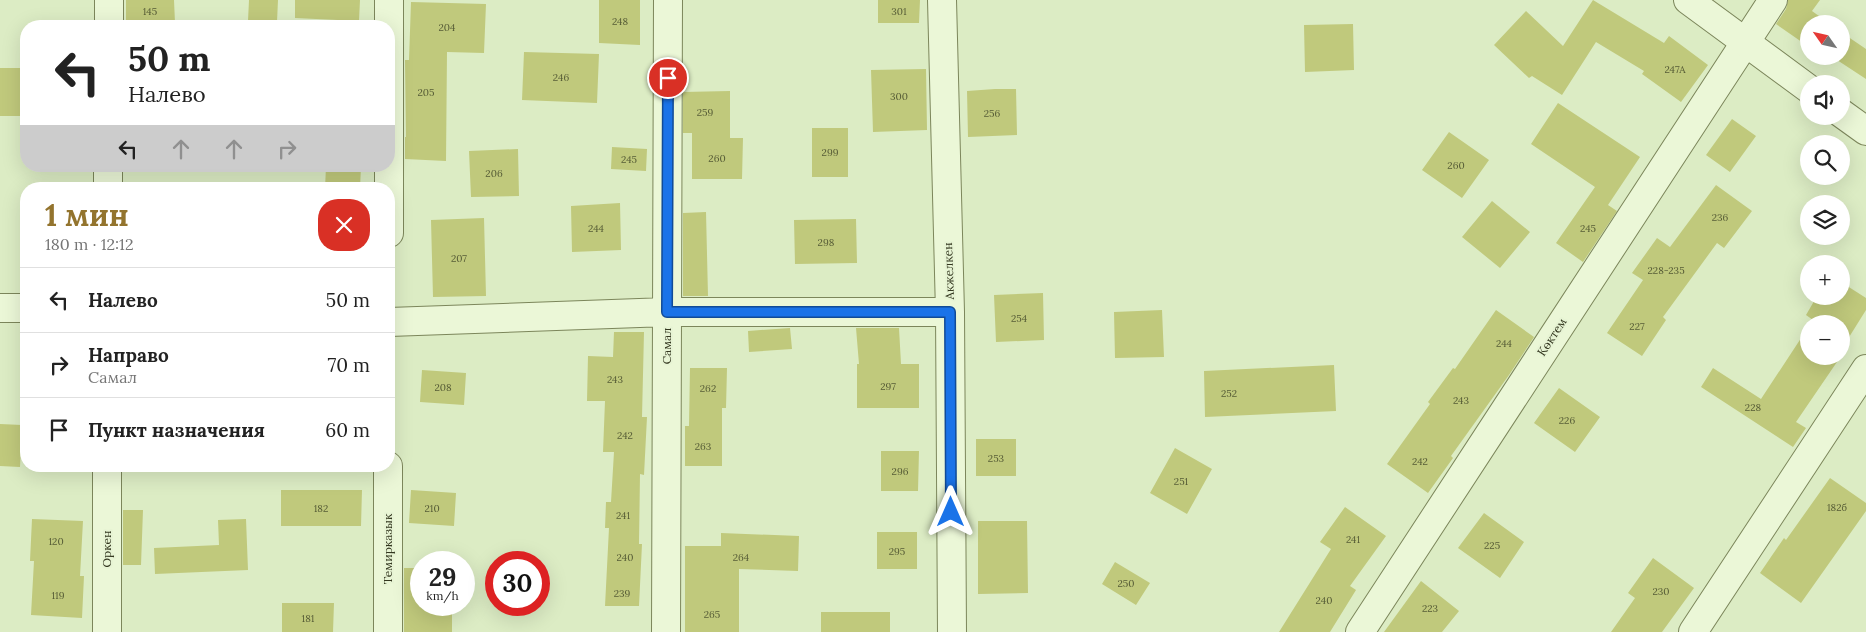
<!DOCTYPE html>
<html lang="ru">
<meta charset="utf-8">
<style>
:root{--surface:#fff;--page:#f2f2f2;--text:#222;--muted:#767676;--line:#e0e0e0;--accent:#93742e}
body{margin:0;font-family:Lora,serif;background:var(--page);color:var(--text);height:100vh;display:flex;flex-direction:column;font-size:19px;white-space:nowrap}
*{box-sizing:border-box;margin:0}
p{font-size:16px;color:var(--muted)}
.icon{flex:none;width:28px;height:28px;fill:none;stroke:currentColor;stroke-width:2;stroke-linecap:round;stroke-linejoin:round}
.map{position:relative;flex:1;overflow:hidden}
.drawer{position:absolute;left:20px;top:182px;width:375px;height:290px;display:flex;flex-direction:column;background:var(--surface);border-radius:20px;box-shadow:0 5px 20px #0002}
.drawer>*{flex:none}
.guide{position:absolute;left:20px;top:20px;width:375px;height:152px;border-radius:20px;box-shadow:0 5px 20px #0002;background:#fff;color:var(--text);overflow:hidden}
.needle{width:32px;rotate:304deg}
.controls{position:absolute;left:1800px;top:15px;display:grid;gap:10px}
.controls a{display:grid;place-items:center;width:50px;height:50px;border-radius:50%;background:var(--surface);box-shadow:0 5px 20px #0002;font-size:25px}
.speed{position:absolute;left:410px;top:551px;display:flex;gap:10px;font-size:25px;font-weight:700;text-align:center}
.speed>*{display:grid;place-content:center;width:65px;height:65px;border-radius:50%;background:var(--surface);box-shadow:0 5px 20px #0002;line-height:1}
.speed small{font-size:12px;font-weight:400}
.speed .limit{border:8px solid #d22;background:#fff;color:#111}
.pin{position:absolute;display:grid;place-items:center;width:42px;height:42px;color:#fff;margin:-21px;border:2px solid #fff;border-radius:50%;box-shadow:0 1px 5px #0007}
.me{position:absolute;width:55px;margin:-28px;rotate:0deg;stroke-linejoin:round;filter:drop-shadow(0 0 4px #0008)}
.turn{display:flex;align-items:center;gap:18px;height:105px;padding:0 25px;font-size:22px}
.turn .icon{width:65px;height:65px;stroke-width:2.5}
.turn b{display:block;font-size:35px;line-height:42px}
.lanes{display:flex;align-items:center;height:48px;padding:0 25px;background:#0003;justify-content:center;gap:25px;direction:ltr}
.lanes .off{opacity:.35}
.round{display:grid;place-items:center;flex:none;width:52px;height:52px;border-radius:20px;background:var(--page)}
.head{display:flex;align-items:center;justify-content:space-between;height:85px;padding:0 25px}
h1{font-size:30px;font-weight:700;line-height:38px;color:var(--accent)}
ul{padding:0;list-style:none}
li{display:flex;align-items:center;gap:15px;height:65px;padding:0 25px;border-top:1px solid var(--line)}
li div{flex:1}
li b{display:block;font-size:19px}
li em{font-style:normal}
.map>svg:first-child{display:block}
.building{fill:#c0c97c}
.lines{fill:none;stroke-linecap:round;stroke-linejoin:round}
.minor-casing{stroke:#7c865b;stroke-width:30}
.tertiary-casing{stroke:#7c865b;stroke-width:30}
.minor{stroke:#ebf7d7;stroke-width:28}
.tertiary{stroke:#ebf7d7;stroke-width:28}
.route-casing{stroke:#114b97;stroke-width:12}
.route{stroke:#1a73e8;stroke-width:9}
.labels{text-anchor:middle;stroke-width:4;stroke-linejoin:round;paint-order:stroke}
.number-label{font-size:10px;fill:#565c36}
.street-label{font-size:12px;fill:#33371f;stroke:#e7f4d4}
</style>
<div class="map">
<svg width="1866" height="632" viewBox="0 0 1866 632">
<rect width="100%" height="100%" fill="#dcecc4"/>
<path class="building" d="M126 0H174L175 23 126 25Z
M249 0H278L277 22 248 21Z
M295 0H360L359 21 295 18Z
M599 0H640V45L599 43Z
M878 0H920L919 23H878Z
M1593 0 1664 43 1669 36 1708 65 1681 102 1642 74 1644 71 1596 42 1562 95 1532 76 1529 78 1494 45 1526 11 1563 46Z
M1788 0H1820L1812 11 1830 24H1809V47L1776 24 1786 9Z
M411 2 486 4 484 53 447 52 446 161 405 159V137H406L405 60H409Z
M1353 24 1354 70 1305 72 1304 25Z
M1841 32 1866 49V79L1834 58 1831 63 1822 56H1841Z
M524 52 599 54 597 103 522 100Z
M0 68H20L21 116H0Z
M926 69 927 130 873 132 871 70Z
M995 89H1016L1017 135 968 137 967 91Z
M730 91V138H743L742 179H692V133H683V92Z
M1558 103 1640 157 1608 205 1617 211 1583 262 1556 243 1595 187 1531 144Z
M1732 119 1756 136 1730 172 1706 155Z
M812 128H848V177H812Z
M1449 132 1489 160 1462 198 1422 170Z
M612 147 647 149 646 171 611 169Z
M518 149 519 196 471 197 469 151Z
M326 166H361L360 189H325Z
M1716 185 1752 211 1724 248 1717 243 1663 317 1666 320 1642 356 1607 333 1643 280 1632 273 1657 238 1670 247Z
M1492 201 1530 232 1500 268 1462 237Z
M620 203 621 250 572 252 571 206Z
M706 212 708 296H683V213Z
M484 218 486 296 433 297 431 220Z
M856 219 857 263 795 264 794 220Z
M1841 282 1866 298V310L1841 350V324H1810L1813 320 1806 315 1817 296H1841Z
M1043 293 1044 340 996 342 994 295Z
M1162 310 1164 357 1115 358 1114 312Z
M1496 310 1534 337 1509 375 1451 456 1453 458 1428 493 1387 464 1430 404 1428 402 1453 368 1455 369Z
M1809 326V356H1837L1839 359 1796 422 1806 428 1793 447 1701 387 1713 368 1761 399Z
M790 328 792 349 749 352 748 331Z
M856 328H899L901 364H919V408H857V364H859Z
M614 332H644L642 417H647L644 475 640 474 639 544H642L639 606H605L609 528H605L606 502H611L614 452H603L605 401H587L588 356 613 357Z
M1334 365 1336 411 1205 417 1204 371Z
M690 368H727L726 408H722V466H685V426H689Z
M422 370 466 373 464 405 420 402Z
M1559 388 1600 417 1575 452 1534 423Z
M0 424 22 425 20 467 0 466Z
M976 439H1016V476H976Z
M1175 448 1212 469 1187 514 1150 493Z
M881 451H919L918 491H881Z
M1830 478 1866 503V511L1801 603 1760 573 1784 538 1786 540Z
M281 490H362L361 526H281Z
M411 490 456 493 454 526 409 523Z
M1345 507 1386 536 1350 586 1356 590 1330 632H1279L1331 549 1320 542Z
M123 510H143L141 565H123Z
M1484 513 1524 542 1500 578 1458 548Z
M32 519 83 521 80 576H84L82 618 31 615 34 561H30Z
M246 519 248 570 155 574 154 548 219 545 218 520Z
M978 521H1027L1028 593 978 594Z
M877 532H917V569H877Z
M721 533 799 536 798 571 739 569V632H685V546H721Z
M1653 558 1694 588 1662 632H1611L1635 598 1628 593Z
M1115 562 1150 583 1136 605 1102 584Z
M404 568H421V605H452V632H404Z
M1421 581 1459 611 1442 632H1384Z
M282 603H334L333 632H282Z
M821 612H890V632H821Z"/>
<g class="lines">
<g class="minor-casing">
<path id="minor" d="M942 0 950 312 952 632
M109 26V0
M108 189V166
M389 233V0
M0 308H26
M389 322 667 312H950
M107 466V632
M388 632V466
M666 632 668 0
M1360 632 1773 0
M1693 632 1866 369"/>
</g>
<g class="tertiary-casing">
<path id="tertiary" d="M1688 0 1809 89
M1841 113 1866 131"/>
</g>
<use href="#minor" class="minor"/>
<use href="#tertiary" class="tertiary"/>
</g>
<g class="lines">
<g class="route-casing">
<path id="route" d="M668 78 667 312H950L951 512"/>
</g>
<use href="#route" class="route"/>
</g>
<g class="labels">
<g class="number-label">
<text x="150" y="15">145</text>
<text x="899" y="15">301</text>
<text x="620" y="25">248</text>
<text x="447" y="31">204</text>
<text x="1675" y="73">247А</text>
<text x="561" y="81">246</text>
<text x="426" y="96">205</text>
<text x="899" y="100">300</text>
<text x="705" y="116">259</text>
<text x="992" y="117">256</text>
<text x="830" y="156">299</text>
<text x="717" y="162">260</text>
<text x="629" y="163">245</text>
<text x="1456" y="169">260</text>
<text x="494" y="177">206</text>
<text x="1720" y="221">236</text>
<text x="596" y="232">244</text>
<text x="1588" y="232">245</text>
<text x="826" y="246">298</text>
<text x="459" y="262">207</text>
<text x="1666" y="274">228-235</text>
<text x="1019" y="322">254</text>
<text x="1637" y="330">227</text>
<text x="1504" y="347">244</text>
<text x="615" y="383">243</text>
<text x="888" y="390">297</text>
<text x="443" y="391">208</text>
<text x="708" y="392">262</text>
<text x="1229" y="397">252</text>
<text x="1461" y="404">243</text>
<text x="1753" y="411">228</text>
<text x="1567" y="424">226</text>
<text x="625" y="439">242</text>
<text x="703" y="450">263</text>
<text x="996" y="462">253</text>
<text x="1420" y="465">242</text>
<text x="900" y="475">296</text>
<text x="1181" y="485">251</text>
<text x="1837" y="511">182б</text>
<text x="321" y="512">182</text>
<text x="432" y="512">210</text>
<text x="623" y="519">241</text>
<text x="1353" y="543">241</text>
<text x="56" y="545">120</text>
<text x="1492" y="549">225</text>
<text x="897" y="555">295</text>
<text x="625" y="561">240</text>
<text x="741" y="561">264</text>
<text x="1126" y="587">250</text>
<text x="1661" y="595">230</text>
<text x="622" y="597">239</text>
<text x="58" y="599">119</text>
<text x="1324" y="604">240</text>
<text x="1430" y="612">223</text>
<text x="712" y="618">265</text>
<text x="308" y="622">181</text>
</g>
<g class="street-label">
<text transform="translate(949 271) rotate(-92)" y="4">Акжелкен</text>
<text transform="translate(1552 337) rotate(-57)" y="4">Көктем</text>
<text transform="translate(667 346) rotate(-90)" y="4">Самал</text>
<text transform="translate(107 549) rotate(-90)" y="4">Оркен</text>
<text transform="translate(388 549) rotate(-90)" y="4">Темирказык</text>
</g>
</g>
</svg>
<div class="controls">
<a><svg class="needle" viewBox="-14 -14 28 28"><path d="M0-13l5 13h-10z" fill="#e53935"/><path d="M0 13l5-13h-10z" fill="#767676"/></svg></a>
<a><svg class="icon" aria-label="sound" viewBox="0 0 24 24"><path d="M4 9h4l5-4v14l-5-4H4zM17 9q2 3 0 6"/></svg></a>
<a><svg class="icon" aria-label="search" viewBox="0 0 24 24"><circle cx="10" cy="10" r="6"/><path d="M15 15l6 6"/></svg></a>
<a><svg class="icon" aria-label="layers" viewBox="0 0 24 24"><path d="M12 4l9 5-9 5-9-5zM3 14l9 5 9-5"/></svg></a>
<a>+</a>
<a>−</a>
</div>
<div class="speed"><div>29<small>km/h</small></div><div class="limit">30</div></div>
<div class="pin" style="left:668px;top:78px;background:#d93025"><svg class="icon" aria-label="arrive" viewBox="0 0 24 24"><path d="M6 21V4h12l-3 4 3 4H6"/></svg></div>
<svg class="me" style="left:951px;top:512px" viewBox="-20 -20 40 40"><path d="M0-17L14 15 0 8-14 15z" fill="#1a73e8" stroke="#fff" stroke-width="4"/></svg>
<div class="guide">
<div class="turn"><svg class="icon" aria-label="left" viewBox="0 0 24 24"><path d="M17 20v-9H6M10 6l-5 5 5 5"/></svg><div><b>50 m</b>Налево</div></div>
<div class="lanes"><svg class="icon" aria-label="left" viewBox="0 0 24 24"><path d="M17 20v-9H6M10 6l-5 5 5 5"/></svg><svg class="icon off" aria-label="ahead" viewBox="0 0 24 24"><path d="M12 20V5M6 11l6-6 6 6"/></svg><svg class="icon off" aria-label="ahead" viewBox="0 0 24 24"><path d="M12 20V5M6 11l6-6 6 6"/></svg><svg class="icon off" aria-label="right" viewBox="0 0 24 24"><path d="M7 20v-9h11M14 6l5 5-5 5"/></svg></div>
</div>
<section class="drawer">
<div class="head"><div><h1>1 мин</h1><p>180 m · 12:12</p></div><a class="round" style="background:#d93025;color:#fff"><svg class="icon" aria-label="close" viewBox="0 0 24 24"><path d="M6 6l12 12M18 6L6 18"/></svg></a></div>
<ul>
<li><svg class="icon" aria-label="left" viewBox="0 0 24 24"><path d="M17 20v-9H6M10 6l-5 5 5 5"/></svg><div><b>Налево</b></div><em>50 m</em></li>
<li><svg class="icon" aria-label="right" viewBox="0 0 24 24"><path d="M7 20v-9h11M14 6l5 5-5 5"/></svg><div><b>Направо</b><p>Самал</p></div><em>70 m</em></li>
<li><svg class="icon" aria-label="arrive" viewBox="0 0 24 24"><path d="M6 21V4h12l-3 4 3 4H6"/></svg><div><b>Пункт назначения</b></div><em>60 m</em></li>
</ul>
</section>
</div>
